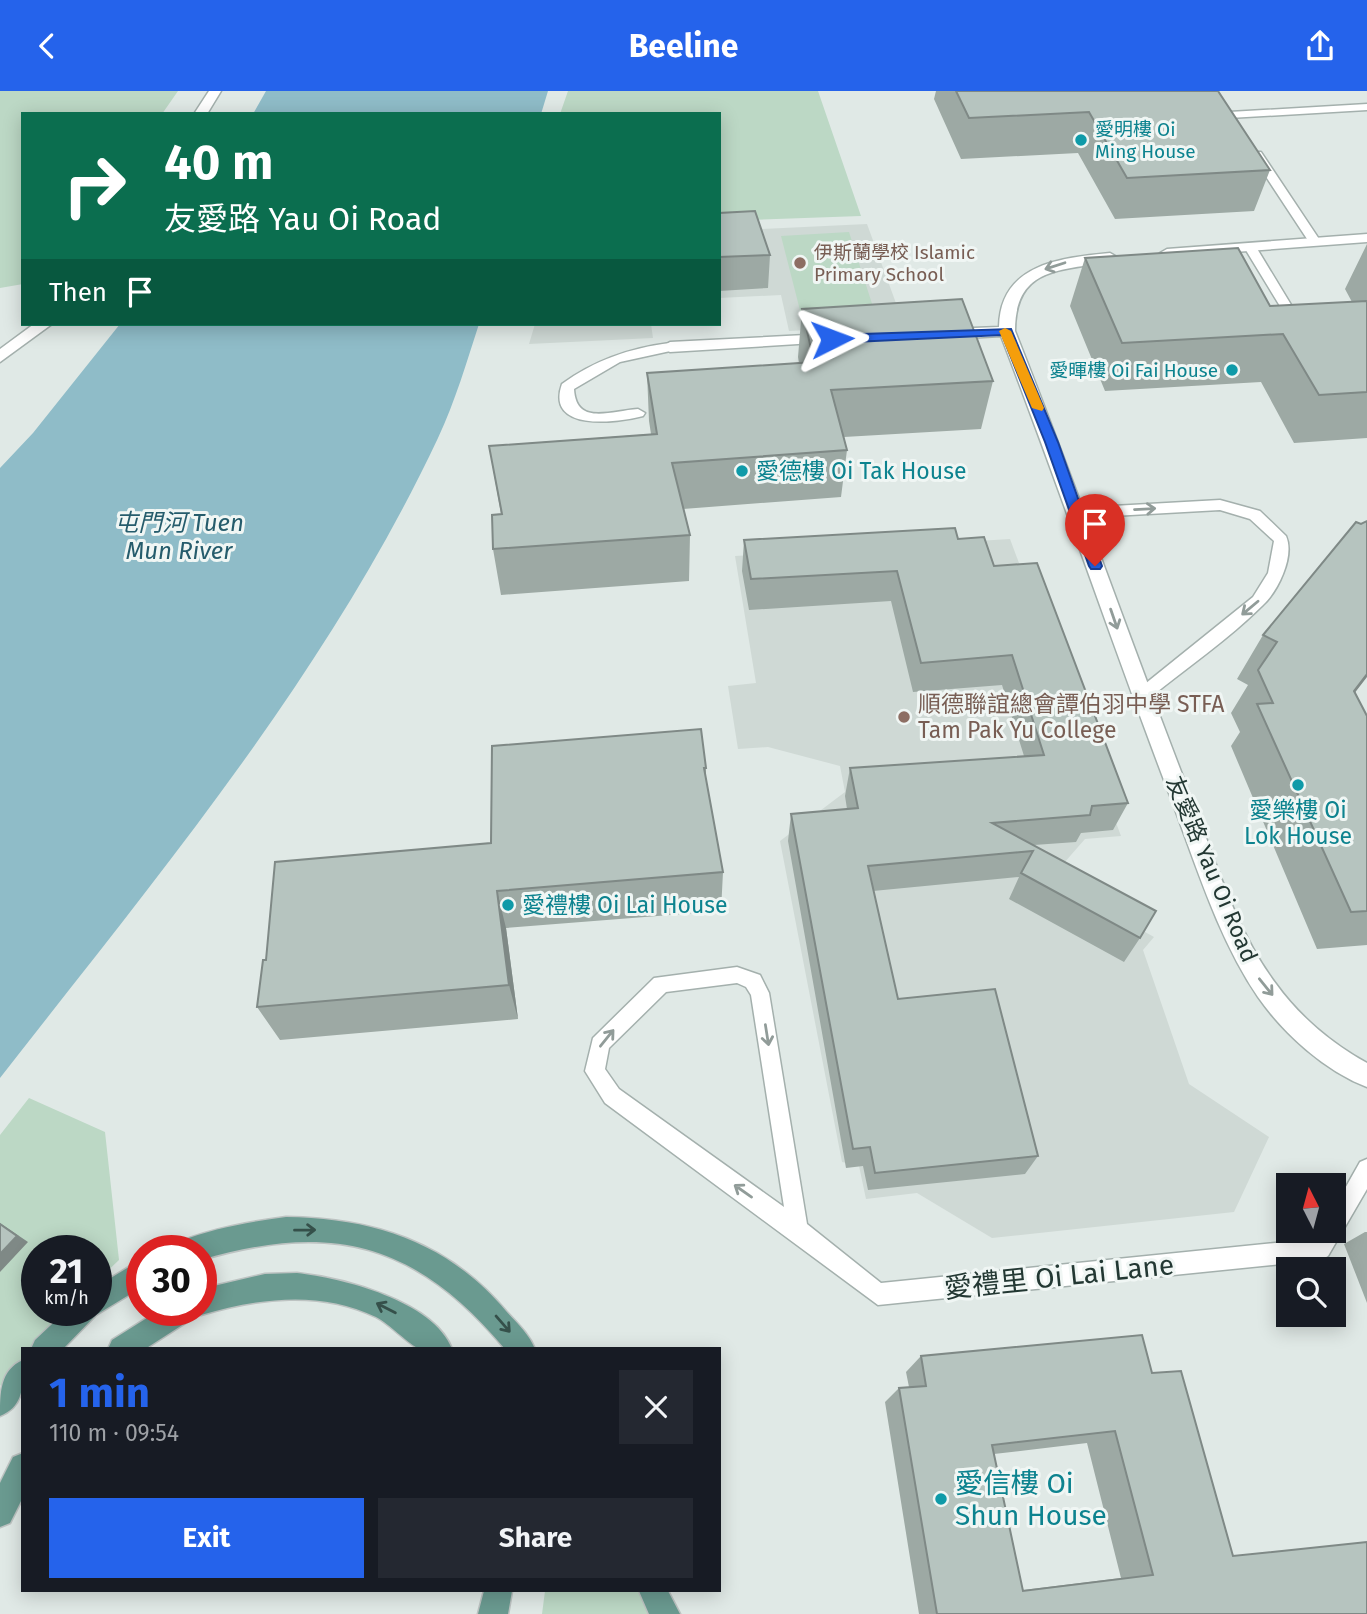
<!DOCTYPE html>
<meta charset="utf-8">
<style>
:root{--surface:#171b24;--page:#242831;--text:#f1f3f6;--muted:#9ea1a6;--accent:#2563eb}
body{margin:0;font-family:"Fira Sans","Noto Sans TC",sans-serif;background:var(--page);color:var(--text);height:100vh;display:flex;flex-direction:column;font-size:26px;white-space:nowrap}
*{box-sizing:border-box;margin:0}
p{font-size:23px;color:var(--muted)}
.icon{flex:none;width:38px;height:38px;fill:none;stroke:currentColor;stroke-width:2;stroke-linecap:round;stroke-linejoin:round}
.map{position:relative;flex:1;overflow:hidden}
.panel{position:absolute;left:21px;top:1256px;width:700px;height:245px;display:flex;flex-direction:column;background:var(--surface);border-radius:0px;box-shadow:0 4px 18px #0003}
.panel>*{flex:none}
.hud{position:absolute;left:21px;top:21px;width:700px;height:214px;border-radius:0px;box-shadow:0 4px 18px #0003;background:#0b6e4f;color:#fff;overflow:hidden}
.needle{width:46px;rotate:354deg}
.fabs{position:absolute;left:1276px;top:1082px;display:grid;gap:14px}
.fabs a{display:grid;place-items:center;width:70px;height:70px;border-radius:0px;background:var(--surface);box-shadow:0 4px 18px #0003;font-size:35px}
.speed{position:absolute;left:21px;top:1144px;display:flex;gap:14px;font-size:35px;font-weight:700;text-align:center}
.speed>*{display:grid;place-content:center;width:91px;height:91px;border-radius:50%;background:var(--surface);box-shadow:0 4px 18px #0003;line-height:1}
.speed small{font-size:18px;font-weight:400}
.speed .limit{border:10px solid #d22;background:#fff;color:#111}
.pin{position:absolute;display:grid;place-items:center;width:60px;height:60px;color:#fff;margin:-72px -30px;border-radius:50% 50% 50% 0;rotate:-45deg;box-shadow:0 0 7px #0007}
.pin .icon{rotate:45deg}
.me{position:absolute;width:77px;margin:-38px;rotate:87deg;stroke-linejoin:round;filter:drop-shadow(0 0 5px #0008)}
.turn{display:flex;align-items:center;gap:24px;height:147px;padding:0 28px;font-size:32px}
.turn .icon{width:91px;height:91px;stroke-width:2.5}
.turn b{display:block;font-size:49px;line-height:60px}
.then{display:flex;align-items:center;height:66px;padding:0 28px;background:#0003;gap:14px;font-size:26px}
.round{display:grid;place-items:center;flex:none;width:74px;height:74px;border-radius:0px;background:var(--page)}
.headline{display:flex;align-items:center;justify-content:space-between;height:119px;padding:0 28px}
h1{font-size:42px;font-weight:700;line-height:52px;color:var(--accent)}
.action{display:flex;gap:14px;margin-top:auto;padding:14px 28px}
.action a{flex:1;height:80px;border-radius:0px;background:var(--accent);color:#fff;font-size:28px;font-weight:700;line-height:80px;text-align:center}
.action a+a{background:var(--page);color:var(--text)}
header{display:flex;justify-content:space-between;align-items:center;height:91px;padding:0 28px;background:var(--accent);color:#fff;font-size:32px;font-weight:700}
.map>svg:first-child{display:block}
.built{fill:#cfd9d5}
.green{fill:#bcd8c5}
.water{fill:#8fbcc8}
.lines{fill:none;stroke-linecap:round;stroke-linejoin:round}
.lane-casing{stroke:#a4b0ad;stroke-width:3}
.street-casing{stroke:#a4b0ad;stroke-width:3}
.primary-casing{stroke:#bdc3c2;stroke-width:3}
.lane{fill:#fff;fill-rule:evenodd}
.street{fill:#fff;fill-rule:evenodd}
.primary{fill:#6a9a90;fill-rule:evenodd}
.wall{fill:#9da9a4;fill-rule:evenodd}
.shaded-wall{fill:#7f8986}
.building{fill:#b6c4bf;stroke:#7f8986;stroke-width:2;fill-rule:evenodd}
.oneway{stroke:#919c99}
.oneway2{stroke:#35504a}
.route{fill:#2563eb;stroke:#184099;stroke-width:2}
.slow{fill:#f59e0b}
.culture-dot{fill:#0f9aa8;stroke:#f0f6f4;stroke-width:2.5}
.education-dot{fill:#8d6e63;stroke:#f0f6f4;stroke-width:2.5}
.labels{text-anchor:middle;stroke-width:6;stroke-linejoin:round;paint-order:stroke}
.far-culture-label{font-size:19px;fill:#0d838f;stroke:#f0f6f4;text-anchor:start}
.far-education-label{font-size:19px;fill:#785e54;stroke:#f0f6f4;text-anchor:start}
.culture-label{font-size:23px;fill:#0d838f;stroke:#f0f6f4;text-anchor:start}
.education-label{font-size:23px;fill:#785e54;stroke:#f0f6f4;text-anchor:start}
.street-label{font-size:23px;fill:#233833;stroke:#f0f6f4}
.water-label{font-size:24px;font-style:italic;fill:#255c6c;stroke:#f0f6f4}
.near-street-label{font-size:28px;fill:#233833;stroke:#f0f6f4}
.near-culture-label{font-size:28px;fill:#0d838f;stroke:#f0f6f4;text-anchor:start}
</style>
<header><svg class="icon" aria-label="back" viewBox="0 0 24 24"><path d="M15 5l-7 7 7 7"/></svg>Beeline<svg class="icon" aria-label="share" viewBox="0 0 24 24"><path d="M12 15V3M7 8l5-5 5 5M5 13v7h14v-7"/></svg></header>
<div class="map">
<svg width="1367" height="1523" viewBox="0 0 1367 1523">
<rect width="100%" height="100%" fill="#e0e9e6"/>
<path class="built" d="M867 133 904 234 789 240 781 204 719 207V140Z
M535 233H651L653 247 529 253Z
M1010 448 1121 745 1085 748 1050 788 1154 846 1143 859 1189 993 1269 1046 1234 1121 992 1147 917 1102 866 1108 859 1075 842 1071 780 750 845 701 840 675 768 656 738 658 728 595 756 592 735 465Z"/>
<path class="green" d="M0 0H178L162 23H23V193L0 197Z
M568 0H818L861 125 719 130V23H560Z
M849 141 875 222 802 227 781 145Z
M29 1007 105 1041 119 1169 96 1191V1160H37V1220H65L32 1258H23V1269L0 1295V1044Z
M545 1500H641L653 1523H542Z"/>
<path class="water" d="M266 0H548L541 23H253Z
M120 233H479C467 270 455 311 438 347 327 583 159 783 0 987V377L33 342Z"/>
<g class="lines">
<g class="lane-casing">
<path id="lane" d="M1367 13V19L1212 28 1207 25 1212 22Z
M1253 61H1261L1321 151 1319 154H1311L1251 63Z
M1246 153 1256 156 1293 217 1291 220H1283L1244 156Z
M670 252 676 256 675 259 620 271 574 298C576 335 610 320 638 318L645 322 643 325C617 332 545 341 562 293 595 269 630 257 670 252Z
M1220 409 1260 420 1286 445C1295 465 1278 500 1263 514 1228 549 1185 578 1147 609H1135L1133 605 1135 601 1253 506 1268 482 1274 450 1250 428 1220 419 1077 427 1070 422 1077 417Z
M737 876 760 884 769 902 807 1133 881 1192 1315 1148 1320 1139H1334V1117L1360 1071 1367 1068V1098L1328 1165 1321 1169 878 1214 605 1012 585 980 593 947 654 887ZM737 892 746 896 751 904 784 1116 619 998 605 978 609 957 666 901Z"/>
</g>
<g class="street-casing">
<path id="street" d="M209 0H221L207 23H194Z
M1367 143V151L1167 166 1160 162 1167 158Z
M1110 162 1117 166 1115 169C1066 181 1015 172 1015 240 1075 391 1128 544 1187 696 1213 761 1233 836 1276 893 1299 925 1332 953 1367 972V996C1325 980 1283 942 1258 906 1216 844 1194 767 1167 697 1110 547 1059 395 1001 245L948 248 940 243 948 238 999 236C1000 173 1060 167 1110 162Z
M34 233H52L0 271V258Z
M825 243 830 245V251L670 261 662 256 670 251Z"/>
</g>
<g class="primary-casing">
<path id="primary" d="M286 1126C373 1127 448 1151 506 1220 517 1232 529 1243 535 1258H505C416 1152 333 1130 201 1169V1160H175L179 1151C213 1137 250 1131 286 1126Z
M142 1168V1196L96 1224 63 1258H31L35 1249 66 1220H96V1196Z
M297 1182C342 1187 434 1210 452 1258 443 1258 427 1261 420 1258 409 1254 390 1233 376 1226 320 1199 259 1207 201 1224L194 1221 190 1229 145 1258H108L112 1249 158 1220H201V1198L265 1183Z
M23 1269C23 1293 25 1315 0 1325 0 1302 0 1279 23 1269Z
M23 1362V1406L10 1432 0 1436V1392L13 1366Z
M484 1500H512L508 1523H478Z
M639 1500H668L680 1523H649Z"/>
</g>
<use href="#lane" class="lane"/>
<use href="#street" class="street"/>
<use href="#primary" class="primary"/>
</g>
<path class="wall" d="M936 0H1218L1270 79 1254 120 1115 128 1078 62 961 68 934 8Z
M719 122 770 164 768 197 719 200Z
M1367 153V347L1294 352 1261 291 1105 300 1070 215 1085 167 1270 215 1352 211 1345 198Z
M802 218 993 290 981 338 844 346 847 359 841 406 683 418 690 444 689 490 501 504 493 458 501 423 489 355 651 343 649 330 647 282 799 272 798 266Z
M1361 433 1355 601 1367 625V854L1317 858 1231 655 1240 641 1231 622 1248 594 1237 588 1263 544Z
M958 448 994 475 1128 712 1113 739 1081 742 1076 751 1034 754 1140 847 1124 871 1009 808 1019 786 873 800 898 908 1038 1065 1025 1083 868 1099 863 1075 846 1077 788 750 791 723 847 718 845 705 850 677 1024 665 1002 594 913 601 891 510 749 519 742 480 744 449Z
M706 677V690L723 781 721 820 506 837 518 928 280 949 257 916 491 752Z
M1365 1141H1367V1212L1344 1153Z
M921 1265 1152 1282 1233 1465 1367 1523H919L885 1311 899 1297 909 1296 906 1281ZM1087 1352 1121 1487 1023 1499 994 1363Z"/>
<path class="shaded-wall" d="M1367 583V586L1323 643Z
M497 800 506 837 518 928 509 894Z
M0 1132 28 1151 0 1181Z"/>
<path class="building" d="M956 0H1218L1270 79 1127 87 1089 21 969 27Z
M755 120 770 164 719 166V122Z
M1238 157 1270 215 1367 210V301L1319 304 1283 243 1122 252 1085 167Z
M962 208 993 290 831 299 847 359 672 372 690 444 493 458 492 424 502 423 489 355 657 343 647 282 814 271 802 218Z
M1367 430V583L1354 600 1367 625V820L1351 821 1257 613 1273 612 1258 579 1277 551 1263 544 1356 431 1361 433Z
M955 437 958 448 984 446 994 475 1037 472 1128 712 1092 715 1090 724 992 732 1156 820 1140 847 1021 782 1033 760 868 775 898 908 995 898 1038 1065 875 1082 870 1056 853 1058 791 723 858 717 850 677 1044 664 1012 564 921 572 897 480 751 488 744 449Z
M701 638 706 677H704L723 781 497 800 509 894 257 916 263 869H266L275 771 491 752 492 655Z
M0 1133 17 1145 0 1163Z
M1142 1244 1152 1282 1181 1280 1233 1465 1367 1451V1523H937L899 1297 926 1295 921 1265ZM1115 1340 1153 1484 1023 1500 992 1354Z"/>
<defs><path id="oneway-shaft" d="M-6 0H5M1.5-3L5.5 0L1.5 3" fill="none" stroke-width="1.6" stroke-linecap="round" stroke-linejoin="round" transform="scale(1.75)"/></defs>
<g class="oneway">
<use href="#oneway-shaft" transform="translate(1055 175) rotate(162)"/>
<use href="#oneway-shaft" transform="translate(1145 418) rotate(-3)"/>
<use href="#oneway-shaft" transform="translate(1250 517) rotate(140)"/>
<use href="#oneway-shaft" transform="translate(1114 528) rotate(71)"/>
<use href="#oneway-shaft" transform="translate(1266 896) rotate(51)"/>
<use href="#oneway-shaft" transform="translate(767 944) rotate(81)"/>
<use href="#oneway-shaft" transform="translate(607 947) rotate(-51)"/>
<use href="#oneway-shaft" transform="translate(743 1100) rotate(-145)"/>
</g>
<g class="oneway2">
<use href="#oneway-shaft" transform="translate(305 1139) rotate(-1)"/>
<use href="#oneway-shaft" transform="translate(386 1217) rotate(-153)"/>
<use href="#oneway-shaft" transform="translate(503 1233) rotate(49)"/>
</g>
<path class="route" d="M1011 238 1058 351 1102 475 1100 478H1091L1089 475 1045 351 1002 244 832 252 826 248 832 244Z"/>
<path class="slow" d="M1005 237 1011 240 1044 317 1042 320 1032 317 999 240Z"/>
<g class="culture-dot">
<circle cx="1081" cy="49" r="7"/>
<circle cx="1232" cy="279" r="7"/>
<circle cx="742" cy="380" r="7"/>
<circle cx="1298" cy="694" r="7"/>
<circle cx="508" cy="814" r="7"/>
<circle cx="941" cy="1408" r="7"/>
</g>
<g class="education-dot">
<circle cx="800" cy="172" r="7"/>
<circle cx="904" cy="626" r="7"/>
</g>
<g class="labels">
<g class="far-culture-label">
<text x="1095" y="45">愛明樓 Oi<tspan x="1095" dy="22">Ming House</tspan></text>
<text x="1218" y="286" text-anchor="end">愛暉樓 Oi Fai House</text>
</g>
<g class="far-education-label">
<text x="814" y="168">伊斯蘭學校 Islamic<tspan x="814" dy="22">Primary School</tspan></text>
</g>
<g class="culture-label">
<text x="756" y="388">愛德樓 Oi Tak House</text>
<text x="1298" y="727" text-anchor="middle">愛樂樓 Oi<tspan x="1298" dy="26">Lok House</tspan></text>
<text x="522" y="822">愛禮樓 Oi Lai House</text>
</g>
<g class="education-label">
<text x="918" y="621">順德聯誼總會譚伯羽中學 STFA<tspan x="918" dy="26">Tam Pak Yu College</tspan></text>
</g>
<g class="street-label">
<text transform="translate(1212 778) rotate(67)" y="8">友愛路 Yau Oi Road</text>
</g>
<g class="water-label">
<text x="179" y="440">屯門河 Tuen<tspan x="179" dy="28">Mun River</tspan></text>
</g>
<g class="near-street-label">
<text transform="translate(1059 1185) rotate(-6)" y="10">愛禮里 Oi Lai Lane</text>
</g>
<g class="near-culture-label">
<text x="955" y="1402">愛信樓 Oi<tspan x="955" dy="32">Shun House</tspan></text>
</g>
</g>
</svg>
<div class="fabs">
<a><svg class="needle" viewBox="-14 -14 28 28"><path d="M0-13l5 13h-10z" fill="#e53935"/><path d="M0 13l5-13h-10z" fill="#9ea1a6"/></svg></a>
<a><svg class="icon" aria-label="search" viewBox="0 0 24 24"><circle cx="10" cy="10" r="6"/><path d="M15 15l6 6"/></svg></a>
</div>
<div class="speed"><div>21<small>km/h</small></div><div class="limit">30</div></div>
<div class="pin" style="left:1095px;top:475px;background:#d93025"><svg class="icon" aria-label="arrive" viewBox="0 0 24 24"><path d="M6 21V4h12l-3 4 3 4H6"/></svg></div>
<svg class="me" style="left:832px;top:248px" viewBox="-20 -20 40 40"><path d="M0-17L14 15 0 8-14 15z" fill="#2563eb" stroke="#fff" stroke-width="4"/></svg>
<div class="hud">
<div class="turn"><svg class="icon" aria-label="right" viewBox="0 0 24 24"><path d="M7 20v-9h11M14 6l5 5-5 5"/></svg><div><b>40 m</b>友愛路 Yau Oi Road</div></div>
<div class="then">Then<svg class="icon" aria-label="arrive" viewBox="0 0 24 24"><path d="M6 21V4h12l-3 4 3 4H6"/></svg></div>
</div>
<section class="panel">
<div class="headline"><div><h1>1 min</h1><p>110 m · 09:54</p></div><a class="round"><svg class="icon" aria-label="close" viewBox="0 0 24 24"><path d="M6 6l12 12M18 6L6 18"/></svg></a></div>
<div class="action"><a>Exit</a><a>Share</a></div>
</section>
</div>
